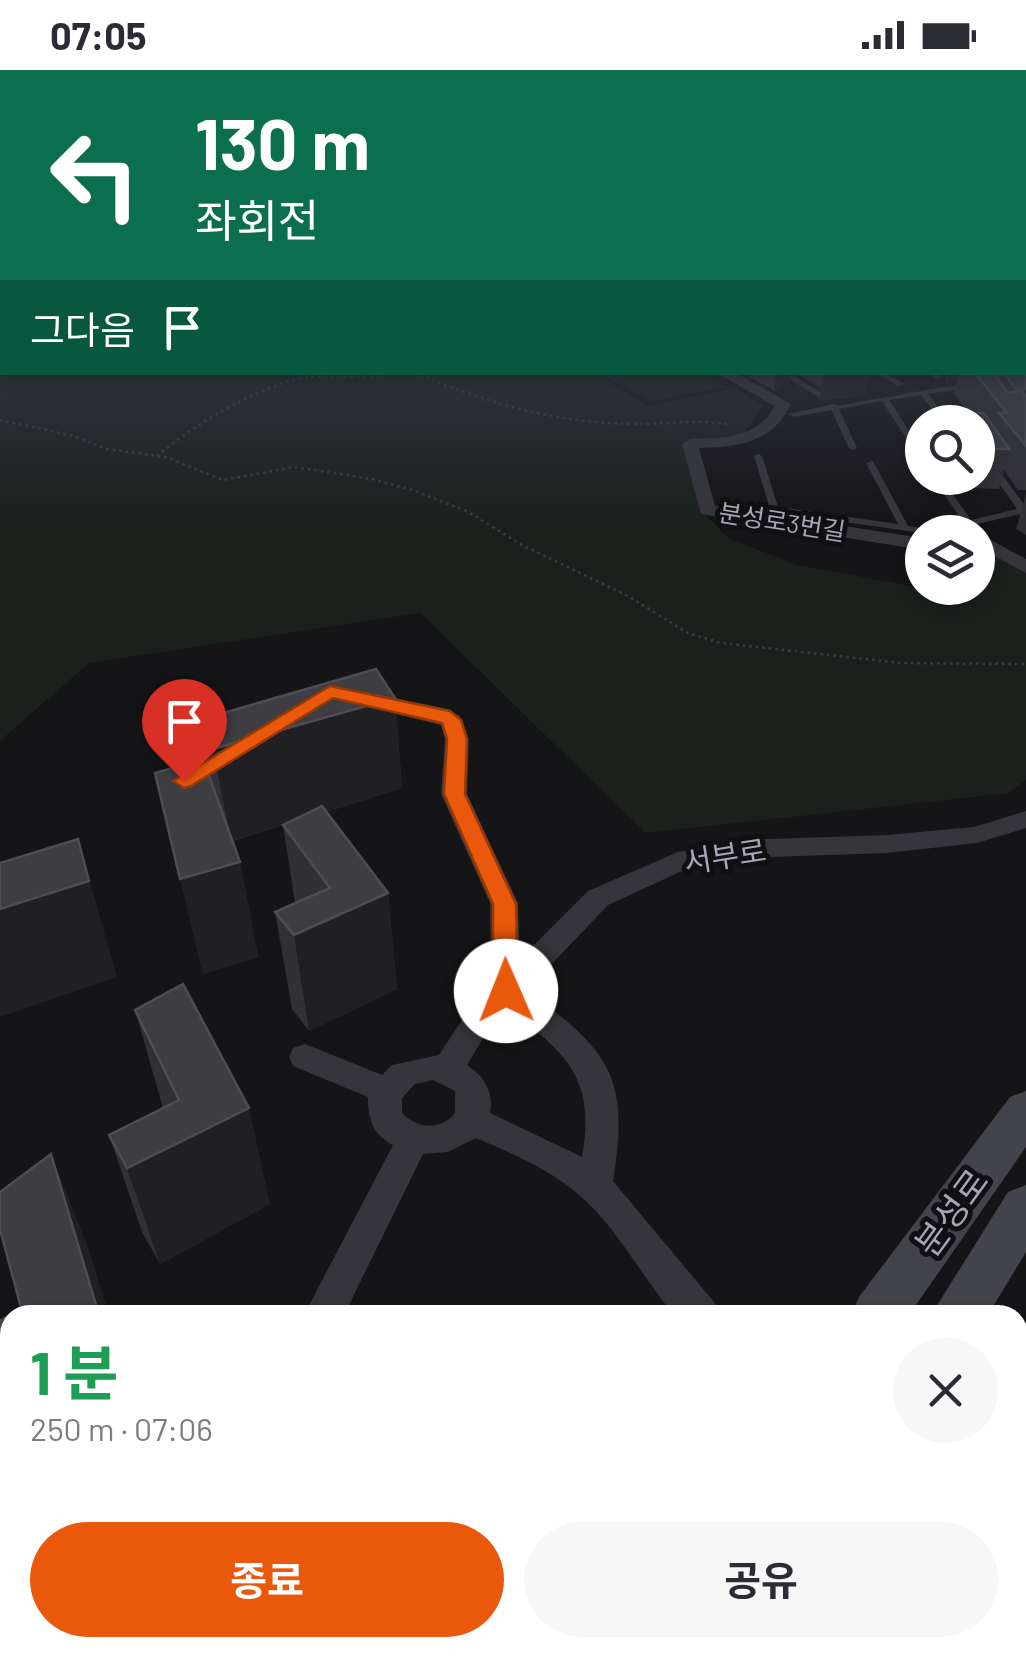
<!DOCTYPE html>
<html lang="ko">
<meta charset="utf-8">
<style>
:root{--surface:#fff;--page:#f7f7f7;--text:#2b2b33;--muted:#7c7c81;--accent:#ea580c}
body{margin:0;font-family:Barlow,"Noto Sans KR",sans-serif;background:var(--page);color:var(--text);height:100vh;display:flex;flex-direction:column;font-size:38px;white-space:nowrap}
*{box-sizing:border-box;margin:0}
p{font-size:32px;color:var(--muted)}
.icon{flex:none;width:55px;height:55px;fill:none;stroke:currentColor;stroke-width:2;stroke-linecap:round;stroke-linejoin:round}
.map{position:relative;flex:1;overflow:hidden}
.panel{position:absolute;left:0px;top:1235px;width:1028px;height:352px;display:flex;flex-direction:column;background:var(--surface);border-radius:30px 30px 0 0;box-shadow:0 5px 15px #0003}
.panel>*{flex:none}
.guide{position:absolute;left:0px;top:0px;width:1028px;height:305px;box-shadow:0 5px 15px #0003;background:#0b6e4f;color:#fff;overflow:hidden}
.fabs{position:absolute;left:905px;top:335px;display:grid;gap:20px}
.fabs a{display:grid;place-items:center;width:90px;height:90px;border-radius:50%;background:var(--surface);box-shadow:0 5px 15px #0003;font-size:50px}
.pin{position:absolute;display:grid;place-items:center;width:85px;height:85px;color:#fff;margin:-102px -42px;border-radius:50% 50% 50% 0;rotate:-45deg;box-shadow:0 0 10px #0007}
.pin .icon{rotate:45deg}
.me{position:absolute;width:110px;margin:-55px;rotate:359deg;stroke-linejoin:round;filter:drop-shadow(0 0 8px #0008)}
.turn{display:flex;align-items:center;gap:35px;height:210px;padding:0 30px;font-size:45px}
.turn .icon{width:130px;height:130px;stroke-width:2.5}
.turn b{display:block;font-size:70px;line-height:85px}
.then{display:flex;align-items:center;height:95px;padding:0 30px;background:#0003;gap:20px;font-size:38px}
.round{display:grid;place-items:center;flex:none;width:105px;height:105px;border-radius:52px;background:var(--page)}
.summary{display:flex;align-items:center;justify-content:space-between;height:170px;padding:0 30px}
h1{font-size:60px;font-weight:700;line-height:75px;color:#1e9e55}
.action{display:flex;gap:20px;margin-top:auto;padding:20px 30px}
.action a{flex:1;height:115px;border-radius:60px;background:var(--accent);color:#fff;font-size:40px;font-weight:700;line-height:115px;text-align:center}
.action a+a{background:var(--page);color:var(--text)}
.status{display:flex;justify-content:space-between;align-items:center;height:70px;padding:0 50px;background:var(--surface);direction:ltr}
.status svg{height:28px;fill:currentColor}
.map>svg:first-child{display:block}
.green{fill:#1a211d}
.lines{fill:none;stroke-linecap:round;stroke-linejoin:round}
.path{stroke:#3b3c42;stroke-width:2.5;stroke-dasharray:2.5 4;stroke-linecap:butt}
.service{fill:#36353b;fill-rule:evenodd}
.pedestrian{fill:#36353b;fill-rule:evenodd}
.minor{fill:#36353b;fill-rule:evenodd}
.secondary{fill:#43434b;fill-rule:evenodd}
.wall{fill:#313034}
.shaded-wall{fill:#201f22}
.building{fill:#3d3d42;stroke:#4e4d54;stroke-width:2.5}
.route{fill:#ea580c;stroke:#983908;stroke-width:2.5}
.labels{text-anchor:middle;stroke-width:10;stroke-linejoin:round;paint-order:stroke}
.far-street-label{font-size:25px;fill:#a6a7b6;stroke:#100f11}
.street-label{font-size:30px;fill:#a6a7b6;stroke:#100f11}
.near-street-label{font-size:35px;fill:#a6a7b6;stroke:#100f11}
</style>
<div class="status"><b>07:05</b><svg viewBox="0 0 49 12"><path d="M0 12V9h3v3zM5 12V6h3v6zM10 12V3h3v9zM15 12V0h3v12zM26 1h20v11H26zM47 4h2v5h-2z"/></svg></div>
<div class="map">
<svg width="1026" height="1586" viewBox="0 0 1026 1586">
<rect width="100%" height="100%" fill="#151416"/>
<path class="green" d="M0 232 2 302 594 303 647 336 734 318 763 336 740 369 683 372 704 443 728 468 797 495 934 520 978 518 979 473 1026 503V710L1009 723 646 763 420 543 89 593 0 671Z
M601 303H699L725 317 651 331Z"/>
<g class="lines">
<path class="path" d="M295 302 307 307
M414 302C482 332 556 353 631 354 665 355 697 348 731 355
M0 350 71 365 106 379 166 387 223 410 294 397 372 409 412 420 467 441 520 474 628 526 688 563 721 573 901 593 1026 594
M157 386C191 356 265 312 310 307 340 304 368 311 397 302"/>
<path class="service" d="M778 302H787L825 325 818 327Z
M875 302H884L905 314 898 316Z
M926 302H936L943 307 936 309Z
M973 312 977 314 976 316 928 324 950 352H942L921 325 889 330 922 381V388H919L882 331 839 339 857 378 853 380 849 378 830 337Z
M978 376H981L1026 437V446L1020 444 943 462 922 463 774 442 770 439 754 386 758 384 762 386 778 437 898 454 866 393 873 391 908 456 933 459 963 452 933 408H941L971 450 1017 439 978 383Z"/>
<path class="pedestrian" d="M834 334 840 337 838 339 794 347 788 344Z"/>
<path class="minor" d="M1025 248H1026V256H1025Z
M715 302H734L791 334C772 373 739 377 699 378L715 436 922 468V480L701 444 682 374 690 369C723 368 757 369 775 336Z
M978 463 1026 489V503L978 477Z
M359 621 459 645 469 669 467 724 518 833 520 889 588 821 678 782 737 770 887 765 974 757 1026 741V758L977 773 887 783 737 788 695 795 608 835 527 920C610 982 630 1006 613 1111L714 1232 720 1245H674C641 1206 617 1157 578 1124 548 1098 511 1083 476 1068L448 1082 423 1084 344 1245H304L393 1075C372 1064 368 1049 368 1027L293 996 289 987 293 978 305 974 382 1005 392 995 439 985 466 944 491 919 490 833 441 724 445 669 441 655 351 633 347 628ZM509 939C567 985 596 1008 582 1087L490 1043C494 1022 485 1007 467 995L488 960ZM433 1010 455 1021V1043C440 1061 418 1059 402 1043V1028L415 1014Z
M1026 1425V1485L1018 1489V1429Z
M90 1578H144L141 1586H87Z
M927 1578H977L974 1586H924Z"/>
<path class="secondary" d="M1026 1021V1077L909 1245H851L859 1227 1010 1027Z
M1026 1115V1182L988 1245H931L1008 1122Z
M600 1578H669L666 1586H597Z
M701 1578H770L767 1586H698Z"/>
</g>
<path class="wall" d="M1026 254V420H1018L1004 400 999 419 974 418 968 408H978V352H958L960 343H968L954 323 957 311 946 313 945 304 943 302H1025Z
M740 302H790L789 313 774 320Z
M794 302H869L865 325 819 331 821 318Z
M1026 424V465L1016 459Z
M395 628 402 718 326 742 388 823 397 919 309 961 292 939 275 842 295 833 283 755 233 771 240 792 258 887 203 904 155 703 212 715 199 650Z
M135 940 270 1134 160 1194 142 1162 109 1065 163 1038Z"/>
<path class="shaded-wall" d="M776 302H790L789 313 774 320Z
M824 302H869L865 325 819 331Z
M949 302H959L957 311 946 313Z
M395 628 402 718 231 771 213 679Z
M78 769 117 907 0 947V839Z
M240 792 258 887 203 904 180 809Z
M388 823 397 919 309 961 294 865Z
M249 1038 270 1134 160 1194 127 1098Z
M51 1084 89 1180 109 1245H99Z
M10 1314V1406L0 1390V1321Z"/>
<path class="building" d="M1025 290 1026 319H1016L1003 302H1025Z
M974 302H993L1008 323 1022 321 1026 327V376L999 343H1007Z
M960 343H984L1009 379H984L978 369V352H967Z
M376 599 395 628 213 679 199 650Z
M203 689 240 792 180 809 155 703Z
M322 736 388 823 294 865 275 842 330 818 283 755Z
M78 769 89 811 0 839V793Z
M183 914 249 1038 127 1098 109 1065 179 1030 135 940Z
M51 1084 99 1245H10L21 1238 0 1159V1122Z
M10 1245V1314L0 1321V1251Z"/>
<linearGradient id="sky" x2="0" y2="1"><stop stop-color="#0c0b0c"/><stop offset="0.51" stop-color="#353a47"/><stop offset="1" stop-color="#353a47" stop-opacity="0"/></linearGradient>
<rect width="1026" height="454" fill="url(#sky)"/>
<path class="route" d="M330 616 450 641 461 650 467 669 465 724 516 834 518 921 515 928H496L493 921V834L444 724 447 669 442 653 333 628 191 716 184 718 173 711Z"/>
<g class="labels">
<g class="far-street-label">
<text transform="translate(782 452) rotate(9)" y="9">분성로3번길</text>
</g>
<g class="street-label">
<text transform="translate(725 787) rotate(-9)" y="10">서부로</text>
</g>
<g class="near-street-label">
<text transform="translate(952 1143) rotate(-54)" y="12">분성로</text>
</g>
</g>
</svg>
<div class="fabs">
<a><svg class="icon" aria-label="search" viewBox="0 0 24 24"><circle cx="10" cy="10" r="6"/><path d="M15 15l6 6"/></svg></a>
<a><svg class="icon" aria-label="layers" viewBox="0 0 24 24"><path d="M12 4l9 5-9 5-9-5zM3 14l9 5 9-5"/></svg></a>
</div>
<div class="pin" style="left:184px;top:711px;background:#d93025"><svg class="icon" aria-label="arrive" viewBox="0 0 24 24"><path d="M6 21V4h12l-3 4 3 4H6"/></svg></div>
<svg class="me" style="left:506px;top:921px" viewBox="-20 -20 40 40"><circle r="19" fill="#fff"/><path d="M0-13L10 11 0 6-10 11z" fill="#ea580c"/></svg>
<div class="guide">
<div class="turn"><svg class="icon" aria-label="left" viewBox="0 0 24 24"><path d="M17 20v-9H6M10 6l-5 5 5 5"/></svg><div><b>130 m</b>좌회전</div></div>
<div class="then">그다음<svg class="icon" aria-label="arrive" viewBox="0 0 24 24"><path d="M6 21V4h12l-3 4 3 4H6"/></svg></div>
</div>
<section class="panel">
<div class="summary"><div><h1>1 분</h1><p>250 m · 07:06</p></div><a class="round"><svg class="icon" aria-label="close" viewBox="0 0 24 24"><path d="M6 6l12 12M18 6L6 18"/></svg></a></div>
<div class="action"><a>종료</a><a>공유</a></div>
</section>
</div>
